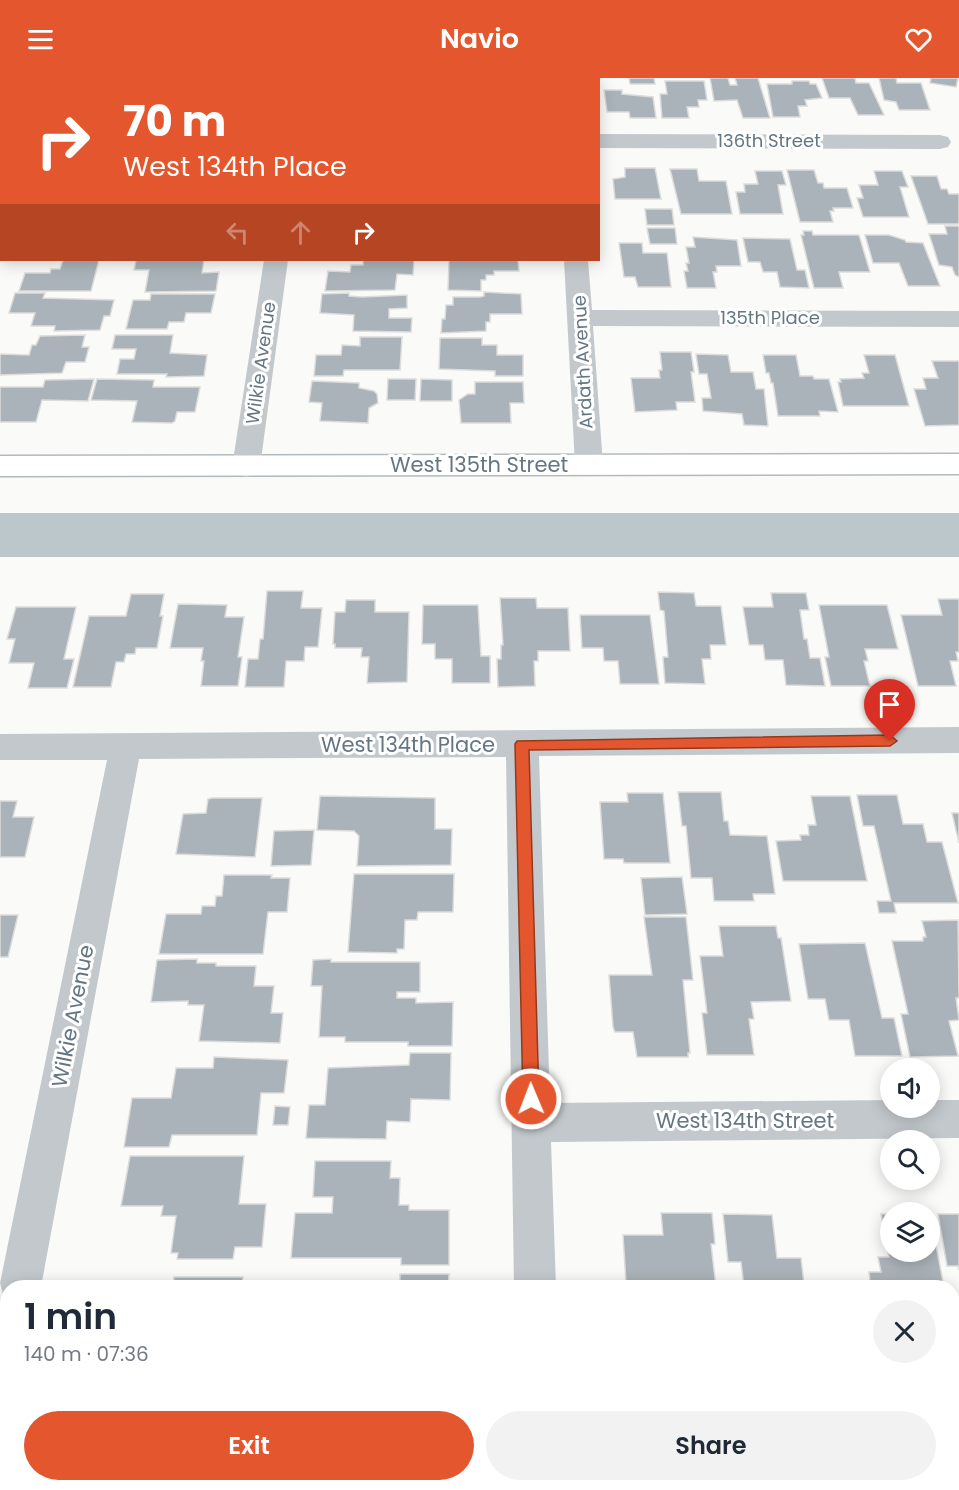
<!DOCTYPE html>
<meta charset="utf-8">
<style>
:root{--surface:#fff;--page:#f2f2f3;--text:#1f2937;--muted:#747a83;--accent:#e4572e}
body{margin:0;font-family:Poppins,sans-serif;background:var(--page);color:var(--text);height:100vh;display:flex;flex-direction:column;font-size:22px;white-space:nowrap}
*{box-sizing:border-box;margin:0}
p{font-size:20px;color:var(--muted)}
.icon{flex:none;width:33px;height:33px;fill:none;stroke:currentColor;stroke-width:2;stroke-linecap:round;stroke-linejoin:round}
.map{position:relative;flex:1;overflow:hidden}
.sheet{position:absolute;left:0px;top:1202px;width:960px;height:212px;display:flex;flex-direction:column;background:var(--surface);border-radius:24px 24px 0 0;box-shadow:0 3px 15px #0003}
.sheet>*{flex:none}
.hud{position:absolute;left:0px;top:0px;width:600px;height:183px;box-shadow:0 3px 15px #0003;background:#e4572e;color:#fff;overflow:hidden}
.fabs{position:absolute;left:880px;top:980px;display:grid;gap:12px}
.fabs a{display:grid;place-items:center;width:60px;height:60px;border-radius:50%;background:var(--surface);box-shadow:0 3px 15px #0003;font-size:30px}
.pin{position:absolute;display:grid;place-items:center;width:51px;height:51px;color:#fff;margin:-62px -26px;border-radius:50% 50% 50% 0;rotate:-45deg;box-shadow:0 0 6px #0007}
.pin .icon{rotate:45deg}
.me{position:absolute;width:66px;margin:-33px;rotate:359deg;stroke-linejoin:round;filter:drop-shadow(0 0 4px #0008)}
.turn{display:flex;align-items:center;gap:21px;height:126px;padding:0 24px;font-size:27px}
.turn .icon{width:78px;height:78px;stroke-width:2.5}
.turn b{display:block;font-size:42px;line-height:51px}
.lanes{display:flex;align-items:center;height:57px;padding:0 24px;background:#0003;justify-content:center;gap:30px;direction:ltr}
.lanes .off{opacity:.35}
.round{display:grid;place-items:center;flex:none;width:63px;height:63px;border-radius:32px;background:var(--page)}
.headline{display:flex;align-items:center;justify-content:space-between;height:102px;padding:0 24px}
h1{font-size:36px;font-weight:600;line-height:45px}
.button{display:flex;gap:12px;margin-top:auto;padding:12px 24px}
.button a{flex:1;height:69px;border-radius:36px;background:var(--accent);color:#fff;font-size:24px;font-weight:600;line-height:69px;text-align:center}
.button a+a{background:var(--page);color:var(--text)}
header{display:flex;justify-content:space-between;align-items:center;height:78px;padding:0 24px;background:var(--accent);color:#fff;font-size:27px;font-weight:600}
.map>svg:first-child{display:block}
.water{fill:#bbc7cb}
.building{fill:#aab3b9;stroke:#dcdcda;stroke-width:1.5}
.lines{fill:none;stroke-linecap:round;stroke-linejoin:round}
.secondary-casing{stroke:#b3babf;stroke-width:3}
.street{fill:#c3c8cc;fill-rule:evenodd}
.secondary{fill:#fff;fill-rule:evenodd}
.route{fill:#e4572e;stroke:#94391e;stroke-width:1.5}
.labels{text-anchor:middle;stroke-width:6;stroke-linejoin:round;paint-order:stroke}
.far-street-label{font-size:18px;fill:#657683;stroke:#fff}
.street-label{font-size:21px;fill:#657683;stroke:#fff}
</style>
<header><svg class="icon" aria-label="menu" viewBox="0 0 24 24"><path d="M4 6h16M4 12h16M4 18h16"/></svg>Navio<svg class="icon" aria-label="heart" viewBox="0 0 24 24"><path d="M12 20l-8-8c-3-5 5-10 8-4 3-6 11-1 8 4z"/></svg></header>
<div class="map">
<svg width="959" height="1412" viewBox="0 0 959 1412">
<rect width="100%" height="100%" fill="#fafaf8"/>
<path class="water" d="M0 435H959V479H0Z"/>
<path class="building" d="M348 0H422L348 2Z
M629 0H654L655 6H630Z
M710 0H728L730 7H737L735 0H758L770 40H743L737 22 714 23Z
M822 0H855L856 5H869L884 37H858L850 20H829Z
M879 0H896L897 5H921L930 32H899L896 24 884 22Z
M931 0H958L956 9 930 5Z
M665 3H704L707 22H698L699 29H687L689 40H662L660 16H667Z
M792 3H809L810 6H816L822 20 805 22 807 28H798L800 39H773L767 6H792Z
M604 12H622V16L653 19 656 40H630L629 34H607Z
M625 90H655L661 121H615L613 101 625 99Z
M670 91H697L699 103H726L732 136H681Z
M787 92H814L818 105H823L824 110H847L853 130H833L834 133H830L833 144H800Z
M755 93H782L786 107H778L783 136H740L736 114H745L744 106H758Z
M874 93H902L908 109H900L909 139H863L857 120H863L859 107H878Z
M911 98H937L941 111H947L949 116H959V146H928Z
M645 131H672L674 147H647Z
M945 148H959V199L955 197 952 189 939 187 929 156H947Z
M647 150H675L677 166H650Z
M803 153H812L813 157H859L870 194H839L843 210H814L801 157H804Z
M865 157H889L905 162 906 164 923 165 940 208H908L899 185H873Z
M693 159 737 162 741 188H716L717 194H713L716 210H687L684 193H688L686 185H689L686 169H695Z
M743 160 790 161 797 192H805L809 210 780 209 777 194H763L760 184H748Z
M619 165H642L643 175H667L671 209H638L635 199H624Z
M63 182H99L91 213H19L25 195H50L51 191H60Z
M136 182H204L202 195 219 194 216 213 145 214 149 192H134Z
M363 182H414L413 197 397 196 395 212 325 213 328 193 350 194 351 187H363Z
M449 182H518L519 193H494V197H486V202H481V213L448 212Z
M484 214 521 216 522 236H490V244H486V253L441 255 442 241H445L446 227H453V219H480L484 218Z
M15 215H45L43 220 114 222 110 238H104L100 252 54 253 55 248H31L35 235H9Z
M349 215V218L362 219 407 217V230L389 231V240H412L411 254 353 253 354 237 320 235 322 216Z
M151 216H215L211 235H186L184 244H169L167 251H126L133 222H150Z
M85 257 82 269H89L85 284H66L62 295 0 297V276L29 277 32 267H36L40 258Z
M115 257H173L170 275 207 277 204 298 166 299 167 296H117L120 281H134L136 271H112Z
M360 259H402L400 292H344L343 298H314L316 277H341L342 267 360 268Z
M440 260H482V267H497V277H523V298H495V293L439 291Z
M660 274H691L694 294H691L695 324H676L677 332 635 334 631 300H660L659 292H662Z
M696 276 728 277 731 294H753L756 311H764L768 348 744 347 742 336 703 333 702 320H711L707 296H699Z
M763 277H796L800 298H813L814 301H829L838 334 819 333 820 338H778L773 305H771L769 295H766Z
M864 277H895L909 328H843L838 304H841L840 301 864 300 862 295H869Z
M932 283H959V347L925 348 914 311H926L923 300H938Z
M94 301 88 323 42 322 36 344H0V309H43L45 302Z
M97 301 154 302 153 309H200L195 334H177L175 343 172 345 132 344 137 323 91 322Z
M388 301H416L415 322H387Z
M421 301 452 302V323H420Z
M312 303 359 305V310L374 313 377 316 378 325 369 330 368 345 320 343 322 325 309 324Z
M475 304H523L524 325H510L511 345H461L459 322 468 316H475Z
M267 513H303L301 530H322L318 569H305L304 583H286L284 609H245L248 581H258L260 561H263Z
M658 514 694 515 696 528H721L726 567H710L711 581H702L705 606 665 605 663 579H668L664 533 660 532Z
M771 515H806L809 532H800L804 561H807L810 580H820L825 608 786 607 783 582H765L763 567H749L743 529H773Z
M131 516H164L160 538H163L157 570H136L135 576H126L124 584H116L111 609H73L89 538H126Z
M500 520H536L537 530H568L570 573H538V583H534L535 608 498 609 497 581H501V567H503Z
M938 521H959V574H956L958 583H950L956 608H918L901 537H942Z
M346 522H375V534H409L407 604 367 605 369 579H361L362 570H335V566H333L335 534H345Z
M178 526 227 527 225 539H244L238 579H242L238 608H201L204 583H201L203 570H170Z
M423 527H478L481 578H490V605H452V581H435V566H422Z
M819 527H887L898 571H865L868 583H864L870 608H831L825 579H829Z
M16 529H76L64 581H74L67 610H28L34 585H9L15 561H7Z
M580 537H650L659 606H620L618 583H604L603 570H582Z
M678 714H721L724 743H728L730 757 767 758 775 816H753L754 823H714L712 800H691L686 748H682Z
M627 715H663L670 785H624L623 781H604L600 724H628Z
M857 717H897L903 746H923L927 764H942L958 825H894L896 835H879L877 823H891L874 748H863Z
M320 718 435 720V751H452L451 787 357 788 359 758 354 753 317 752Z
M811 718H850L867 803H783L776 763 801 762 800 757H809L808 747H816Z
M212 720H262L255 779 176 776 183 736 206 735 208 721Z
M0 723H17L13 739H34L25 779H0Z
M952 735H959V765Z
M314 752 311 787 271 788 274 753Z
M354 796H454L453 834H418L417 842H405L404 871H397V875L348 874Z
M224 797H272L271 800H290L287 834H268L263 876H159L166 836H201L202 828H215L216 818H222Z
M682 799 687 836 645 837 641 800Z
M0 837H18L8 879H0Z
M644 839H686L693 902H683L690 975H688V979H637L633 954H615L613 949 609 897H652Z
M958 842 959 920H956L959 942 949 943 958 978 910 979 901 936H908L892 863H923V859H926L922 843Z
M719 848H776L778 860H781L791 923 751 924 754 941H749L754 977H707L702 935H707L700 878H723Z
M865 865 882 940H894L902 978H855L849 942H829L825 921H808L799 866Z
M197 881V885H216V888H256L254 908H274L271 935H283L280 965 199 963 204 927H188V923L151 924 157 882Z
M331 881V884H420V914H397V920H416V925L453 924 452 968H408V964H345V959H319L322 908H311L313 882Z
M410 975H451L450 1022 411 1021 410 1044 387 1043 386 1061 306 1060 309 1027H325L328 990 409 987Z
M214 979 288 982 284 1015H261L257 1057H172L169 1069H124L132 1020H171L176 990H213Z
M275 1028 290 1029 288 1047H273Z
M130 1078H244L239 1126H266L262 1169H235L233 1181H177L178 1175H171L176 1138H161L163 1128H121Z
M315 1083H391L390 1100H400L399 1127H409V1132H449V1187H401V1180H291L295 1135H332L333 1119H313Z
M661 1135H712L715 1166H711L716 1209H623V1206L626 1205 623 1157H663Z
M723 1136 772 1137 777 1180H801L804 1206H825V1209H744L741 1184H728Z
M881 1136H891V1173H930V1136L944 1209H842L841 1203H870L869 1194H881L878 1179H889Z
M938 1136H959V1192L958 1188H947Z
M400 1196H449L448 1209H294L295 1205H400Z
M174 1199H243L242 1209H173Z
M952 1333H959V1375H957L959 1412H879L878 1406H952Z
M144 1406H253V1412H143Z
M271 1406H442V1412H270Z
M649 1406H691L692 1412H650Z
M755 1406H861L862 1412H756Z"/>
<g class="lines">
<g class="secondary-casing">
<path id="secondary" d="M959 376V396L0 398V378Z"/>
</g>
<path class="street" d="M33 0H53L32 2Z
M293 0H313V2H293Z
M555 0H575V2H555Z
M598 56 940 57 948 59 951 64 948 69 940 71 598 70Z
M2 107V124L0 125V108Z
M264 182H288L260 389 256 396 246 399 236 396 232 389Z
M564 182H588L592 232 959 233V249L593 248 603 387 599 394 589 397 579 394 575 387Z
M959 649V675L539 678 550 1025 891 1022V1029H930V1022H959V1060L551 1064 556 1209H514L506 679 139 681 41 1209H8V1225L5 1224 0 1205 107 682H0V656Z
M8 1250V1328L0 1331V1253Z
M517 1406H562L563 1412H517Z"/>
<use href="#secondary" class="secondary"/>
</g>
<path class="route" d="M890 657 897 663 890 668 529 672 539 1021 536 1027 531 1029 525 1027 523 1021 515 666 517 663Z"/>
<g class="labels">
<g class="far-street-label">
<text x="769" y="69">136th Street</text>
<text x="770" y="246">135th Place</text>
<text transform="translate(583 284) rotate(-93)" y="6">Ardath Avenue</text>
<text transform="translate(261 285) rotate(-82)" y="6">Wilkie Avenue</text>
</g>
<g class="street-label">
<text x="479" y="394">West 135th Street</text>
<text x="408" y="674">West 134th Place</text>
<text transform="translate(73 938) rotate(-79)" y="7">Wilkie Avenue</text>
<text x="745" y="1050">West 134th Street</text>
</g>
</g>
</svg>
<div class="fabs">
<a><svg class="icon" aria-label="sound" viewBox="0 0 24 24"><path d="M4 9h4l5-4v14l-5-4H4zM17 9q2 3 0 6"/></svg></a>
<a><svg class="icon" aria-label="search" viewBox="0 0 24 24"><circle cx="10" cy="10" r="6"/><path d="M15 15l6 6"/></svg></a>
<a><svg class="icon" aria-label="layers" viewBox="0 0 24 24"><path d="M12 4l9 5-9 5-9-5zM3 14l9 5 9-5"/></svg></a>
</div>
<div class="pin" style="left:890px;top:663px;background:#d93025"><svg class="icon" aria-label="arrive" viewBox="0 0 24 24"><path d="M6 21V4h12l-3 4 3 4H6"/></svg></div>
<svg class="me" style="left:531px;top:1021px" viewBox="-20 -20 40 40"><circle r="17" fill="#e4572e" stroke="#fff" stroke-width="3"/><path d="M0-11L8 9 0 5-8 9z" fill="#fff"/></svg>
<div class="hud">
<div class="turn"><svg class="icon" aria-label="right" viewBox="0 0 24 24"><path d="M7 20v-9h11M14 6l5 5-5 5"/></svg><div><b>70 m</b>West 134th Place</div></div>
<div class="lanes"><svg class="icon off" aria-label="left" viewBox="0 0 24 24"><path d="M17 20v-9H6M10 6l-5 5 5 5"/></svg><svg class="icon off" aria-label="ahead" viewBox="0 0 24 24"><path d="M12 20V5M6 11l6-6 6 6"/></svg><svg class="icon" aria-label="right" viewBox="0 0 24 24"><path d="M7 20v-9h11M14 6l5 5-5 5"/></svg></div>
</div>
<section class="sheet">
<div class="headline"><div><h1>1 min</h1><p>140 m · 07:36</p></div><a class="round"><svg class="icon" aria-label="close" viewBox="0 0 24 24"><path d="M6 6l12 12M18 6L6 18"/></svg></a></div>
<div class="button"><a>Exit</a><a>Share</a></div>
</section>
</div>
